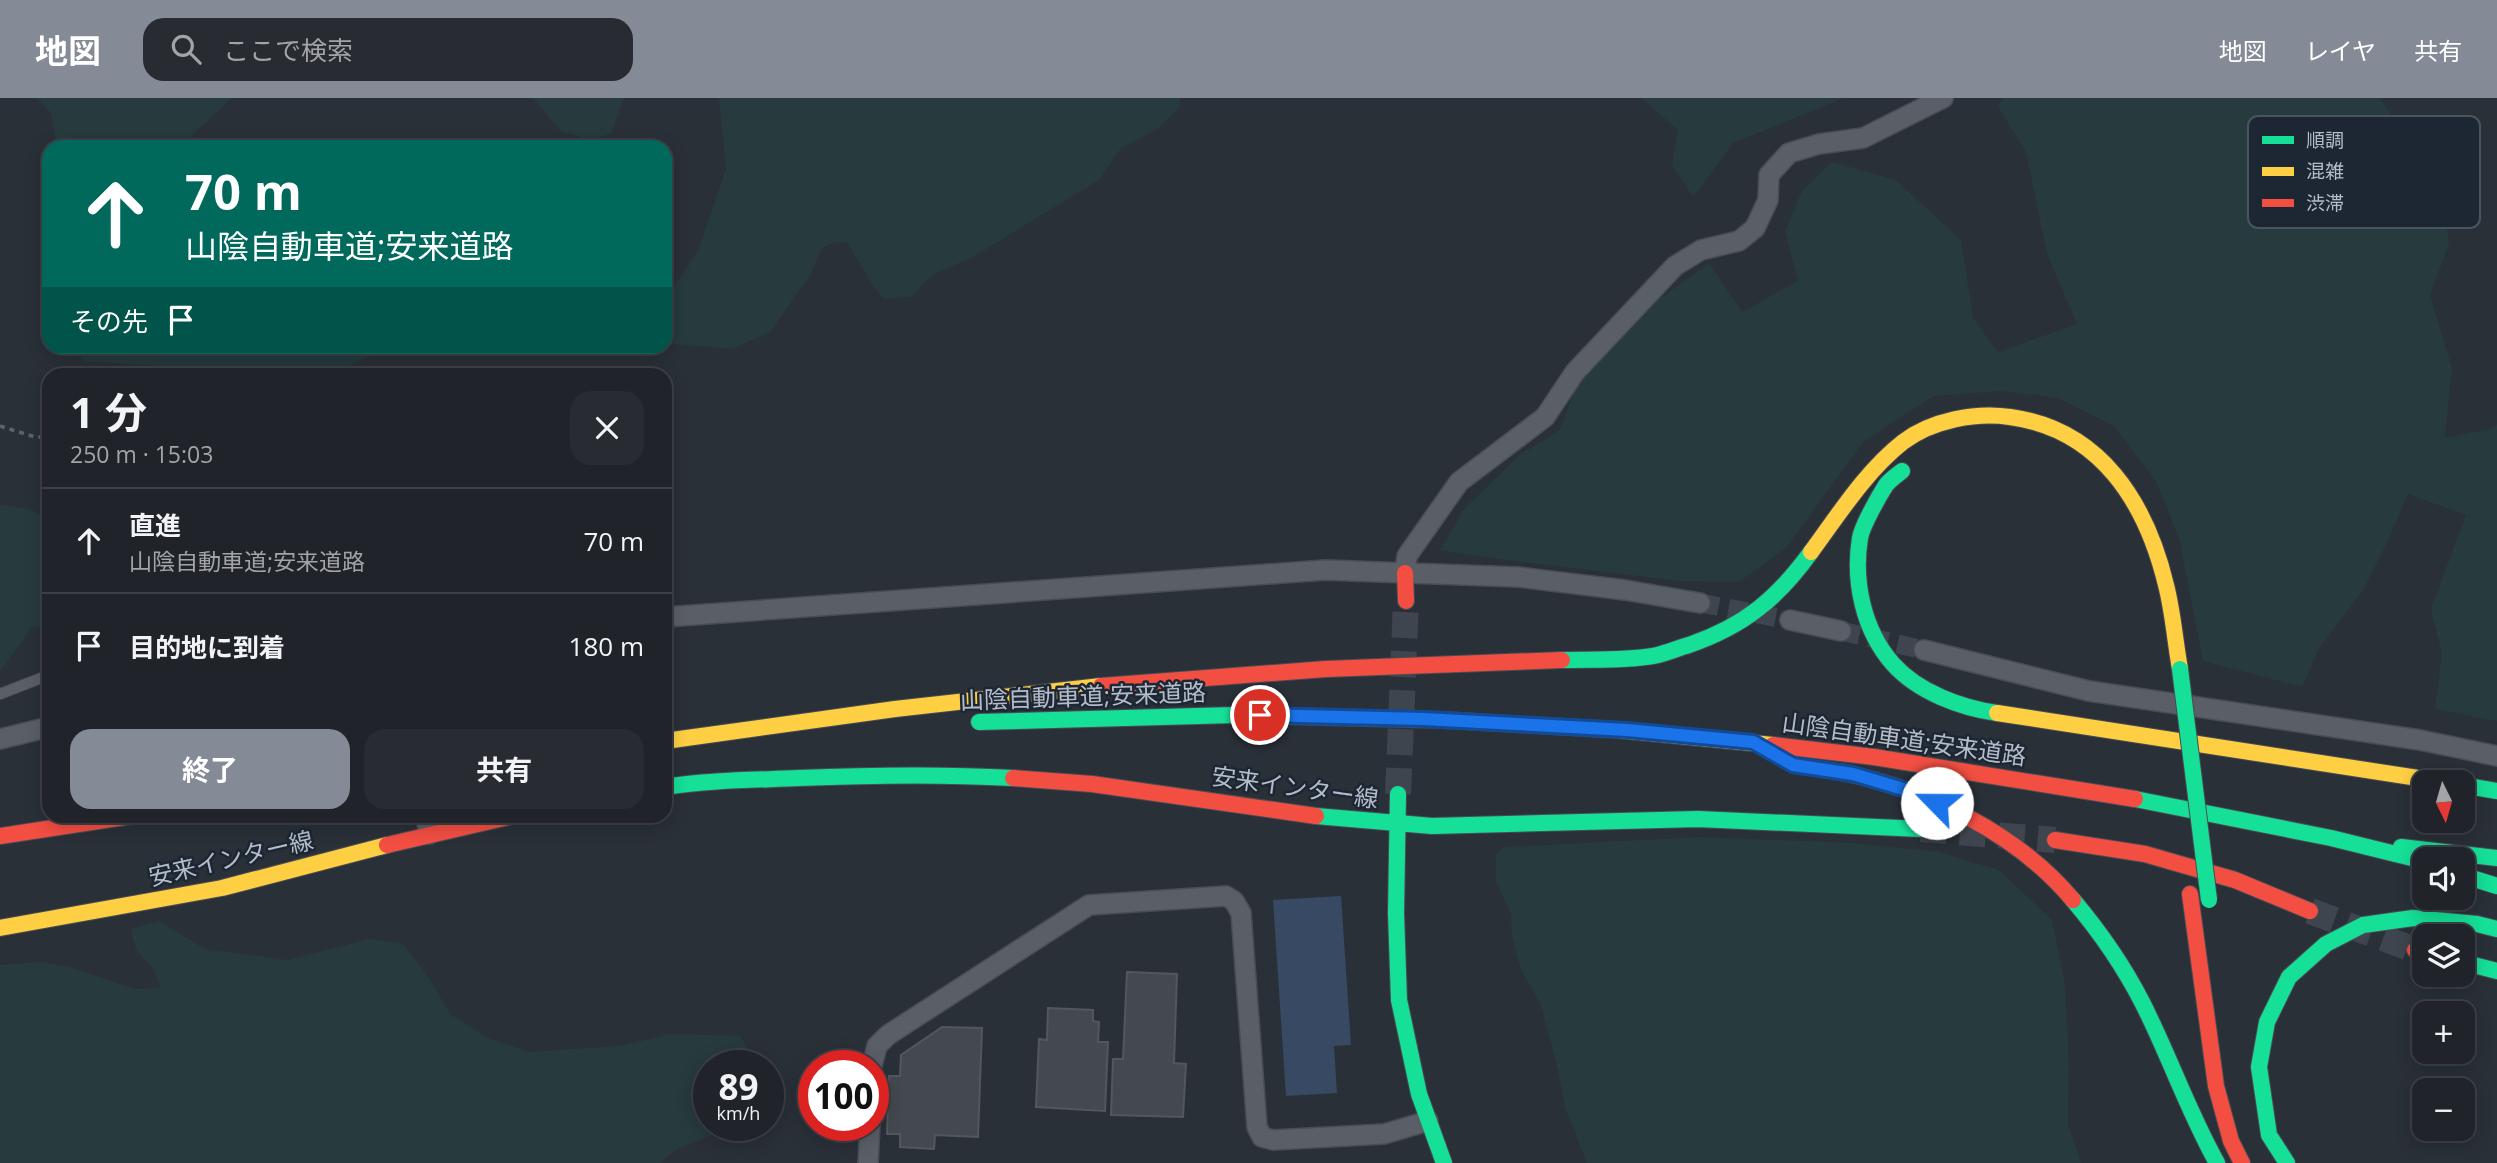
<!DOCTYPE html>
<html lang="ja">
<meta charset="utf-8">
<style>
:root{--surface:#20242a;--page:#282c32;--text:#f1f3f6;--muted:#a2a4a8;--line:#3d4147;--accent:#848b96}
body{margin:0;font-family:"Open Sans","Noto Sans JP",sans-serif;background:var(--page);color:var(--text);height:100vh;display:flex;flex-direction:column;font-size:26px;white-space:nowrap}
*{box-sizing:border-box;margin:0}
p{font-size:23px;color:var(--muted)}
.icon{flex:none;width:38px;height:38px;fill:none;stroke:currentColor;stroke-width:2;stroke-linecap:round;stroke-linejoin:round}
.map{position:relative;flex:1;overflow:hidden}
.details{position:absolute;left:42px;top:270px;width:630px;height:455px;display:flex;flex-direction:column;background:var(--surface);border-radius:21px;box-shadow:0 4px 18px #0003,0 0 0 2px var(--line)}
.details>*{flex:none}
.hud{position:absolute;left:42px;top:42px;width:630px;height:214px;border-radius:21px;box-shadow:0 4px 18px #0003,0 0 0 2px var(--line);background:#00695c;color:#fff;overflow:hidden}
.needle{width:46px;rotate:175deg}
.buttons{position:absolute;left:2412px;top:672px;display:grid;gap:14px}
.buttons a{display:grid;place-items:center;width:63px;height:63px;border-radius:14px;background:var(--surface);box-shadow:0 4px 18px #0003,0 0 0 2px var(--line);font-size:35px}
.speed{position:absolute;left:693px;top:952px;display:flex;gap:14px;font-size:35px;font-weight:700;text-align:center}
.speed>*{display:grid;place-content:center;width:91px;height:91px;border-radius:50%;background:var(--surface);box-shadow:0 4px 18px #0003,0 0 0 2px var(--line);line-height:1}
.speed small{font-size:18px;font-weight:400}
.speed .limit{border:10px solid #d22;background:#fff;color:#111}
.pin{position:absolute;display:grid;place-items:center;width:60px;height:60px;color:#fff;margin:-30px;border:4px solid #fff;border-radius:50%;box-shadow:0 2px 7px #0007}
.me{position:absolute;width:77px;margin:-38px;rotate:293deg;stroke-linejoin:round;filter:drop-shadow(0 0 5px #0008)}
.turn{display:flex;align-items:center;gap:24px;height:147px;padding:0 28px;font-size:32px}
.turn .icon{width:91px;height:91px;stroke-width:2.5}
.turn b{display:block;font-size:49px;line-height:60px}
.then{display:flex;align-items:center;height:66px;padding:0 28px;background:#0003;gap:14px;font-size:26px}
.round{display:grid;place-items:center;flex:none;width:74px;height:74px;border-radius:21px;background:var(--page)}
.overview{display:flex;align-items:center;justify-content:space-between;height:119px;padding:0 28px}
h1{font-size:42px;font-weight:700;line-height:52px}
.action{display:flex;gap:14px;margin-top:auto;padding:14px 28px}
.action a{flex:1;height:80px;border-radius:21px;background:var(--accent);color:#fff;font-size:28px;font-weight:700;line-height:80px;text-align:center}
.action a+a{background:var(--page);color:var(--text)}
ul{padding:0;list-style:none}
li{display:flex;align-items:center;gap:21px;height:105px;padding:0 28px;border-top:2px solid var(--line)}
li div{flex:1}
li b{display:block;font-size:26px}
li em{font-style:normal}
header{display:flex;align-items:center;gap:42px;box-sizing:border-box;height:98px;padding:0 35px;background:var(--accent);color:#fff}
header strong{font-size:33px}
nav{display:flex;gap:38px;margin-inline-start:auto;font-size:24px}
.search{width:490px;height:63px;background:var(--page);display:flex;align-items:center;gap:18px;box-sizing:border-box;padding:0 24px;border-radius:21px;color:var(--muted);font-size:26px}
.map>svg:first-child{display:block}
.green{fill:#273a3e}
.water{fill:#384963}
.building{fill:#444950;stroke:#52575f;stroke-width:2}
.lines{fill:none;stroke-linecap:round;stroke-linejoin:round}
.street-tunnel{stroke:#3f454e;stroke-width:19;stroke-dasharray:19 10;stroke-linecap:butt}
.secondary-tunnel{stroke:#3f454e;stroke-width:26;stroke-dasharray:26 13;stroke-linecap:butt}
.lane-casing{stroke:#484c53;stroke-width:12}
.street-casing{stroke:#484c53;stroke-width:22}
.fast-casing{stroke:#484c53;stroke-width:18}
.slow-casing{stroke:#484c53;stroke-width:18}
.jam-casing{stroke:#484c53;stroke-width:18}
.path{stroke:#5d636a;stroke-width:3.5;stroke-dasharray:5 5;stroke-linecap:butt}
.lane{stroke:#5a5e66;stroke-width:10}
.street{stroke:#5a5e66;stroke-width:19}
.fast{stroke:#16e098;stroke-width:16}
.slow{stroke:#ffcf43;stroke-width:16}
.jam{stroke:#f24e42;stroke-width:16}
.fast-bridge-casing{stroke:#474c53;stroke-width:18;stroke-linecap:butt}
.fast-bridge{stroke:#16e098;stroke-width:16}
.route-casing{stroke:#114b97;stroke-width:18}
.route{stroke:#1a73e8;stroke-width:12}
.labels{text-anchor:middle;stroke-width:5;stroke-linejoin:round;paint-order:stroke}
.street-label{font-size:24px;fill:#b4bcc9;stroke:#1d2633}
.key{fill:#1d2633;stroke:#4a5360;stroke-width:2}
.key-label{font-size:19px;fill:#b4bcc9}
</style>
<header>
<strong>地図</strong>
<div class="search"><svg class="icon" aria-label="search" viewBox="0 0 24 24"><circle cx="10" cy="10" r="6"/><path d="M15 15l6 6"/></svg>ここで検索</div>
<nav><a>地図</a><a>レイヤ</a><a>共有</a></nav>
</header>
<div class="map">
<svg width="2497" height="1065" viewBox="0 0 2497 1065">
<rect width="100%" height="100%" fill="#2a3038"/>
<path class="green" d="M37 0H232L193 36V49H57L51 15Z
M533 0H624L611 36 590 42 561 33Z
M719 0H1181L1179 10 1156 32 1121 50 1099 82 973 159 932 177 911 199 884 201 873 188 848 145 835 144 822 150 811 176 770 234 732 251 665 245V202L698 153 726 71Z
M1641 0H1844L1733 45 1693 99 1672 67 1678 32Z
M2003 0H2379L2401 29 2443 103 2449 146 2430 197 2452 270 2445 340 2494 330 2497 326V623L2435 611 2442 555 2431 511 2466 417 2408 396 2386 447 2363 492 2320 549 2302 589 2203 563 2179 440 2156 383 2114 328 2058 300 2000 293 1934 298 1864 343 1786 450 1739 484 1679 483 1492 460 1440 452 1465 410 1521 356 1560 332 1576 288 1658 202 1709 165 1742 214 1798 183 1785 133 1802 93 1832 64 1896 82 1961 142 1973 220 1998 254 2077 226 2047 155 2026 54 1997 7Z
M75 249H387L337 274 274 276 84 263Z
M0 407 32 412 49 422V531L33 528 0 573Z
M1701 739 1852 745 1939 754 1999 772 2052 822 2065 886 2069 966 2068 1026 2081 1065H1587L1566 1012 1558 972 1541 907 1521 872 1512 838 1511 816 1496 783V757L1504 749Z
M159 823 205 851 288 862 369 841 402 845 429 880 450 916 488 940 530 954 618 948 672 936 740 938 759 968H709V1027H737L677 1051 660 1065H0V867L40 864 70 869 134 891 161 890 153 871 136 851 131 831Z"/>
<path class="water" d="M1341 798 1351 947 1334 948 1337 995 1286 998 1273 802Z"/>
<path class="building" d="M1127 874 1177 876 1174 965 1186 966 1183 1019 1111 1017 1113 961H1123Z
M1048 910 1093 912V923L1099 924 1098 944H1108L1105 1013 1036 1009 1039 941 1047 942Z
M942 929 982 930 978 1039 935 1037 934 1051 900 1049V1036H887L889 978H900L901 957Z"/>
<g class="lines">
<path class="street-tunnel" d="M1700 505 1790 522
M1841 533 1924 552"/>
<path class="secondary-tunnel" d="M1398 696 1406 503
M1921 731 2055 742
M2310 813 2415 852"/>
<g class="lane-casing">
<path id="lane" d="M0 596 49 577"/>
</g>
<g class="street-casing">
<path id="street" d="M1405 475 1407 458 1459 384 1545 319 1575 274 1675 168 1701 152 1739 143 1755 130 1768 102 1769 77 1789 55 1819 46 1863 40 1943 0
M665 519 1325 472 1518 479 1625 492 1700 505
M1790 522 1841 533
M1924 552 2089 593 2420 642 2497 658
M0 641 49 629
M426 718 429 736
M872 968 877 948 888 937 1089 807 1226 798 1234 803 1241 815 1257 1029 1262 1039 1273 1042 1384 1036 1428 1023
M868 1065 870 1027"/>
</g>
<g class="fast-casing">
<path id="fast" d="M1902 373C1897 377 1890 382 1886 387 1879 398 1862 428 1860 440 1853 483 1863 532 1893 566 1918 594 1961 610 1997 615
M1562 562C1591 561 1624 563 1653 558 1665 556 1678 550 1689 547 1744 528 1777 501 1811 454
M979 624 1235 617 1444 622
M2462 687 2497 693
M665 689C709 682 754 682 799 680 870 677 942 676 1013 680
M1398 696 1396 815 1399 902 1419 996 1444 1065
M2135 701 2331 740 2424 763
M1316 718 1432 728 1698 721 1921 731
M2401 749 2497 760
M2462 777 2497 788
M2073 802C2100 834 2123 867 2142 904 2169 957 2188 1013 2217 1065
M2462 864 2497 873
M2287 1065 2269 1037 2259 969 2267 924 2289 879 2326 846 2363 827 2413 820 2477 826 2497 831"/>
</g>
<g class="slow-casing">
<path id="slow" d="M1811 454C1839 416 1866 373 1903 344 1932 322 1976 314 2010 319 2100 331 2146 404 2166 487 2173 514 2175 543 2180 571
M1997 615 2444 684
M1444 622 1619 632 1773 647
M665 643 895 611 1101 588
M0 830 222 790 387 747"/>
</g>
<g class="jam-casing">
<path id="jam" d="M1405 475 1406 503
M1101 588 1326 571 1562 562
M1773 647 1874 659 2135 701
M1841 674C1927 692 2016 734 2073 802
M1013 680 1092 686 1316 718
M0 738 131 718
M2055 742 2145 756 2235 782 2310 813
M387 747 512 718
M2190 796 2216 988 2231 1043 2242 1065
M2415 852 2424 854"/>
</g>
<path class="path" d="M0 328 35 339H49"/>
<use href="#lane" class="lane"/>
<use href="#street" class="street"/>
<use href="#fast" class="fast"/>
<use href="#slow" class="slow"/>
<use href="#jam" class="jam"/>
<g class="fast-bridge-casing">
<path id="fast-bridge" d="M2180 571 2209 802"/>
</g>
<use href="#fast-bridge" class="fast-bridge"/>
</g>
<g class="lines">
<g class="route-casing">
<path id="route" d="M1260 617 1424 621 1627 632 1753 644 1793 667 1853 676 1913 694 1937 705"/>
</g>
<use href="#route" class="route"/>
</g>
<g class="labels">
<g class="street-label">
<text transform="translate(1083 599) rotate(-2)" y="8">山陰自動車道;安来道路</text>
<text transform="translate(1904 642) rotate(8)" y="8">山陰自動車道;安来道路</text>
<text transform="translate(1295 690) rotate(8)" y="8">安来インター線</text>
<text transform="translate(231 761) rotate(-13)" y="8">安来インター線</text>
</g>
</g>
<rect x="2248" y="18" width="232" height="112" rx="10" class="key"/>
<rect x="2262" y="38" width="32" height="8" fill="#16e098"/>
<rect x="2262" y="69" width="32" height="9" fill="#ffcf43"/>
<rect x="2262" y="101" width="32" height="8" fill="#f24e42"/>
<g class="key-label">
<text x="2306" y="49">順調</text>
<text x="2306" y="80">混雑</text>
<text x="2306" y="112">渋滞</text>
</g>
</svg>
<div class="buttons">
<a><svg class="needle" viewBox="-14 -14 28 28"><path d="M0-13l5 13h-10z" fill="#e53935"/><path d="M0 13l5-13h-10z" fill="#a2a4a8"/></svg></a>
<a><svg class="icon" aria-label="sound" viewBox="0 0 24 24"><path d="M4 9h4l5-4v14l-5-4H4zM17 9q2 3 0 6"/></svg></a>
<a><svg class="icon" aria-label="layers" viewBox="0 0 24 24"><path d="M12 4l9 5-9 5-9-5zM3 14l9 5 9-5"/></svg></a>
<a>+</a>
<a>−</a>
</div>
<div class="speed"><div>89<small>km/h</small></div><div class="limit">100</div></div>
<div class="pin" style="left:1260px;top:617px;background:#d93025"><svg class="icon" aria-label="arrive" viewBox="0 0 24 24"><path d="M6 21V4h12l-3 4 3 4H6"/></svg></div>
<svg class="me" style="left:1937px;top:705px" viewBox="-20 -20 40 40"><circle r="19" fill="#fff"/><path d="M0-13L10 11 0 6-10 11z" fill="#1a73e8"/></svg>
<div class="hud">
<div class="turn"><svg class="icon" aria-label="ahead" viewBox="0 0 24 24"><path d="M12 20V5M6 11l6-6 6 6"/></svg><div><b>70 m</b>山陰自動車道;安来道路</div></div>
<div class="then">その先<svg class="icon" aria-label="arrive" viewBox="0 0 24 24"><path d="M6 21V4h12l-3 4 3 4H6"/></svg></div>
</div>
<section class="details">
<div class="overview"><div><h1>1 分</h1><p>250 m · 15:03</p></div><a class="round"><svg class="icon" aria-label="close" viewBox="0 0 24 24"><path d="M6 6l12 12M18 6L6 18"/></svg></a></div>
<ul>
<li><svg class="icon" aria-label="ahead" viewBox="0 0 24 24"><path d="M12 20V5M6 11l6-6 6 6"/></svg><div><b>直進</b><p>山陰自動車道;安来道路</p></div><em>70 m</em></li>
<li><svg class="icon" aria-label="arrive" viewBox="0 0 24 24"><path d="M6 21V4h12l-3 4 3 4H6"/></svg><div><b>目的地に到着</b></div><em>180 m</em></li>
</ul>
<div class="action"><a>終了</a><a>共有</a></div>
</section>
</div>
